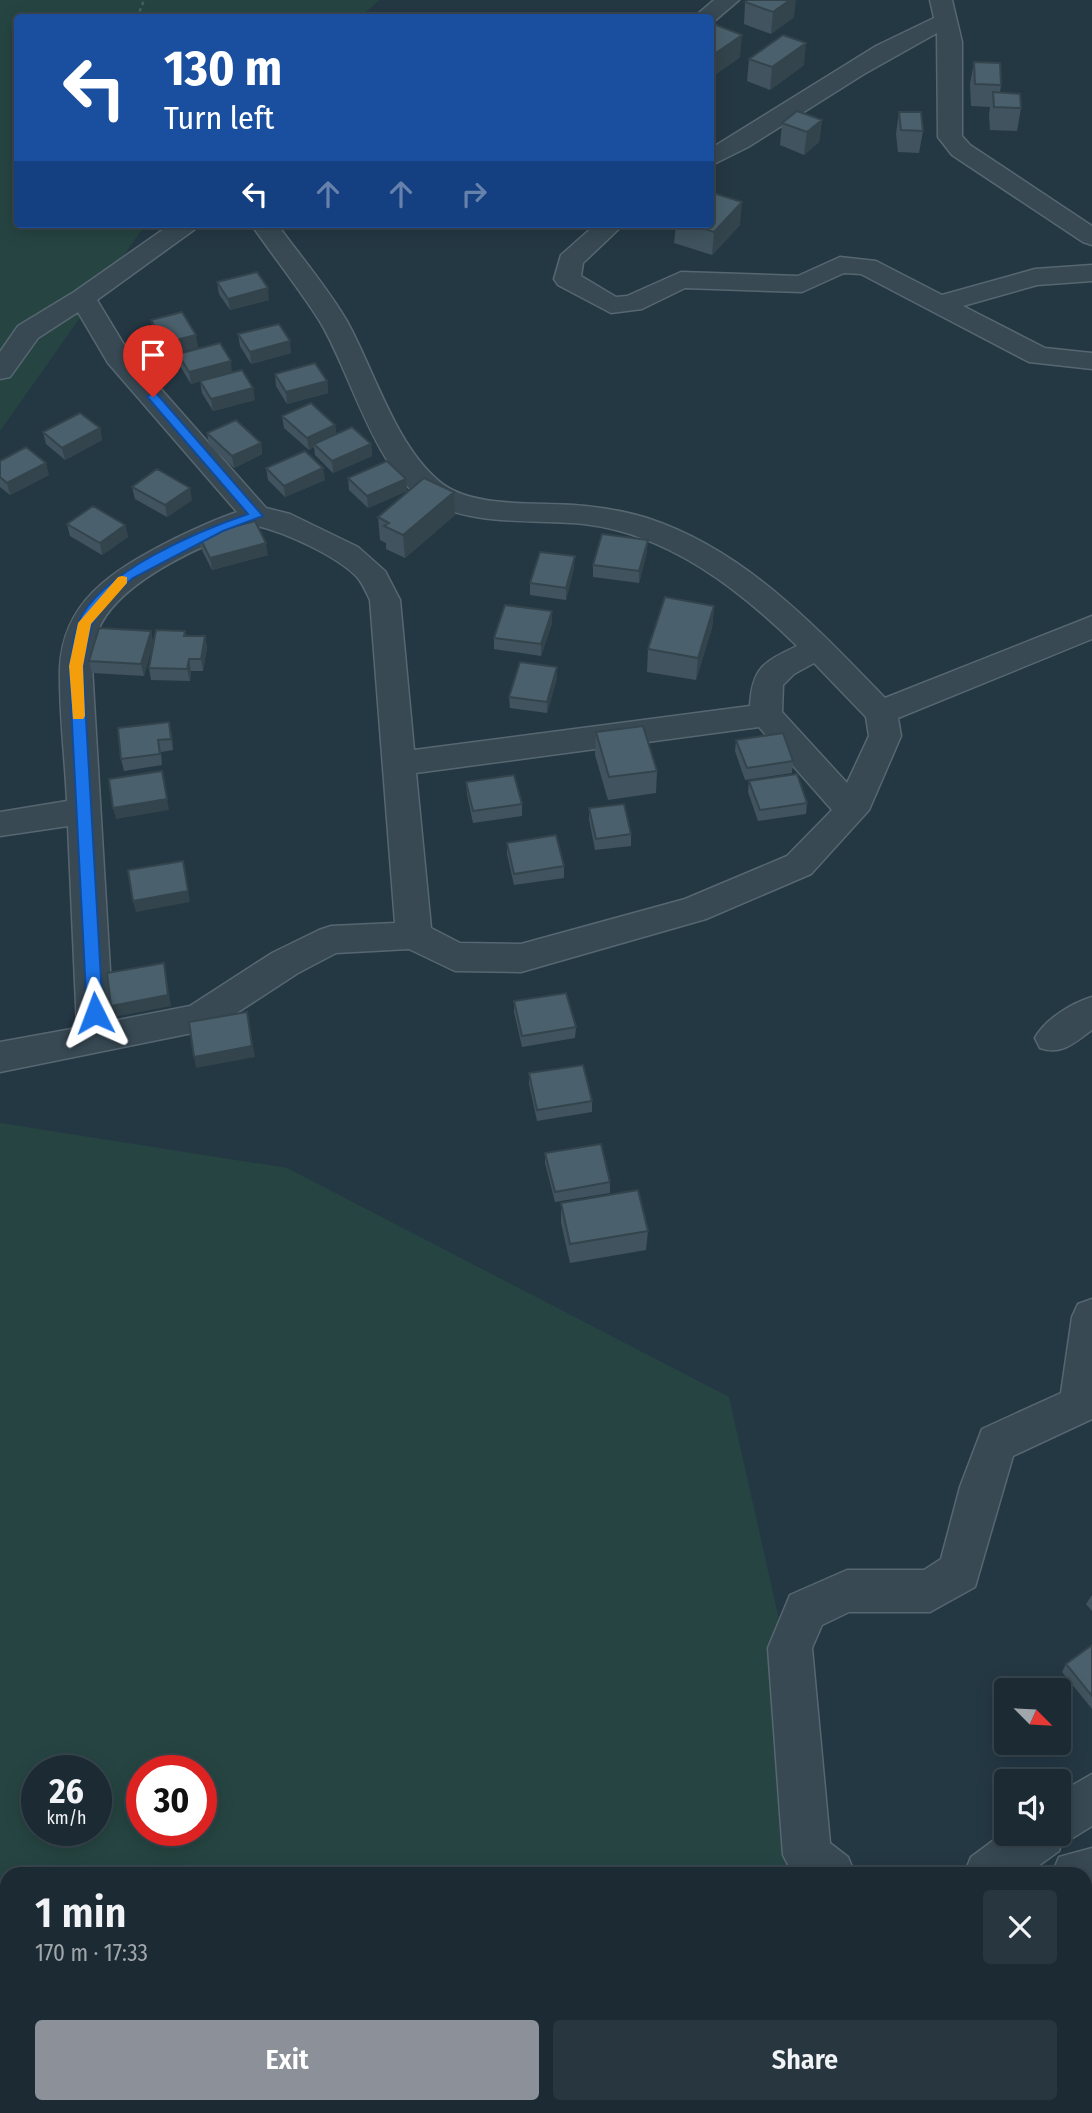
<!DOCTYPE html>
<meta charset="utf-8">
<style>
:root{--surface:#1b2a33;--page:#28363f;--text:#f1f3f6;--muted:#a0a7ac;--line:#39464e;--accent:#8c9099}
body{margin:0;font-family:"Fira Sans Condensed",sans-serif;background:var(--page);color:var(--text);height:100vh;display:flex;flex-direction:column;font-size:26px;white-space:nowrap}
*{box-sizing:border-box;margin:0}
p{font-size:23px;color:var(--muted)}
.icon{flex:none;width:38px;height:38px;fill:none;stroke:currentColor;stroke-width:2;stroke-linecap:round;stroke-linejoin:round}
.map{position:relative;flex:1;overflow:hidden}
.details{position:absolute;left:0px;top:1867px;width:1092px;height:247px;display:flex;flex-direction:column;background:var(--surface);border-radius:21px 21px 0 0;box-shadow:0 4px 18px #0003,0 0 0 2px var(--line)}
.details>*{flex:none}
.guide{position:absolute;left:14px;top:14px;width:700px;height:214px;border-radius:7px;box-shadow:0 4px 18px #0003,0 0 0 2px var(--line);background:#1a4fa0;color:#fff;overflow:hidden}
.needle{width:46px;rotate:114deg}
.controls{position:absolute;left:994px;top:1678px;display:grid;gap:14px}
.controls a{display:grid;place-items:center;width:77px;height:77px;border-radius:7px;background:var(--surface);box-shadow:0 4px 18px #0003,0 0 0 2px var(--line);font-size:35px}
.speed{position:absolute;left:21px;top:1755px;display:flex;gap:14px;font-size:35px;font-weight:700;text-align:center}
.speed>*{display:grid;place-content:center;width:91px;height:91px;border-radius:50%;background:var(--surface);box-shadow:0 4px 18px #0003,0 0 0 2px var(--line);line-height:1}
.speed small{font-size:18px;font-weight:400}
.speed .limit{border:10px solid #d22;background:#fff;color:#111}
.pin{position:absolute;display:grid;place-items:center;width:60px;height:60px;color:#fff;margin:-72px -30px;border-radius:50% 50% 50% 0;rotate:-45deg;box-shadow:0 0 7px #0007}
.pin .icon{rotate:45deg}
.me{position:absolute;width:77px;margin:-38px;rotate:357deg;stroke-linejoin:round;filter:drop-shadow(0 0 5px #0008)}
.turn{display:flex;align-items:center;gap:24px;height:147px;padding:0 35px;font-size:32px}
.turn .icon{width:91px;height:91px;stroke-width:2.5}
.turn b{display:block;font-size:49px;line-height:60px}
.lanes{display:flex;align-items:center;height:66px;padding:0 35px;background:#0003;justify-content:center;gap:35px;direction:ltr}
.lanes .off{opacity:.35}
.round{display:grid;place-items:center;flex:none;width:74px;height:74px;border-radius:7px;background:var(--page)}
.head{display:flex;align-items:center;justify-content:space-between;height:119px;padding:0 35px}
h1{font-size:42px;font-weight:600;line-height:52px}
.primary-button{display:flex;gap:14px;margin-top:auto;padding:14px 35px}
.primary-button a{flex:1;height:80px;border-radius:7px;background:var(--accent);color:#fff;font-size:28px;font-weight:600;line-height:80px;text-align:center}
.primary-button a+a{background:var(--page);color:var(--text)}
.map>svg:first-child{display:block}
.green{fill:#264542;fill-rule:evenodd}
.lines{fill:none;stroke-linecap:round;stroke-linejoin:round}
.street-casing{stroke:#576771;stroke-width:3}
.path{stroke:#44615e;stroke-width:2.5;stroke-dasharray:3.5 3.5;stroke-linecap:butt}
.street{fill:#384954;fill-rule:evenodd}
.wall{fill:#40535e}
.shaded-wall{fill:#34444c}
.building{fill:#4a616d;stroke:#34444c;stroke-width:2}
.route{fill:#1a73e8;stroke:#114b97;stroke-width:2}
.slow{fill:#f59e0b}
</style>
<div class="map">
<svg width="1092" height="2113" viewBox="0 0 1092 2113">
<rect width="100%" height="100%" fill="#243844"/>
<path class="green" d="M0 0H379L359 18H18V224H146L0 431Z
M0 1123 287 1168 729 1397 836 1874H7V2107H1085V1951L1092 1950V2113H0ZM37 1771H96V1830H37ZM142 1771H201V1830H142Z"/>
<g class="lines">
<g class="street-casing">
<path id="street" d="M714 0H739L712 23 710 18H693Z
M930 0H952L962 42V136L970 145 1092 226V245L1083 242 952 155 938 137 937 33 864 74 748 147 710 166V149L876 46 934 18Z
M171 224H202L97 300 129 353 266 508 290 514 358 547 385 571 400 600 414 750 750 706C752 667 764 662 797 646 738 588 668 534 584 524 532 519 469 527 422 498 374 468 349 368 319 320 298 287 273 256 251 224H277C300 256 328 288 348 323 375 373 396 446 440 482 474 510 543 501 585 506 605 508 628 512 647 518 745 550 815 626 885 698L1092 616V639L898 718 901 736 869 810 811 874 706 919 521 972 455 971 409 949 336 953 298 973 212 1029 0 1072V1042L77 1028 68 826 0 836V812L67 801C65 757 59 712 60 668 63 602 111 572 164 544 188 532 211 521 237 512L108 363 78 312 38 338 10 377 0 379V352L18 326 74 292ZM257 526C285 532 336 556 356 576 362 582 366 592 370 600L395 923 331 926 319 930 272 953 190 1006 113 1021 92 666C94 653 95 635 101 624 125 578 209 541 257 526ZM814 663 866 717 869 736 847 783 782 712 783 685 794 674ZM759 727 832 810 787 856 685 899 521 944 460 943 431 928 416 773Z
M596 224H624L583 263 581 276 616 297 627 296 681 272 798 276 840 257 876 261 942 295 1035 269 1092 265V281L1037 285 963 306 1045 348 1092 353V369L1029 362 861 274 844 273 802 292 685 288 642 309 611 313 558 285 554 279 561 255Z
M1092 997V1030C1075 1042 1062 1056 1040 1048L1035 1038C1045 1019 1072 1003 1092 997Z
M1092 1299V1419L1013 1456 975 1587 930 1612H849L822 1625 812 1648 830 1843 848 1857 855 1874H793L783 1855 768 1648 790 1595 847 1570H924L941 1559 960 1487 982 1429 1061 1393 1072 1317 1078 1304Z
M1092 1774V1826L1061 1845 1059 1851 1027 1874H964L971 1857 1006 1831V1834H1059V1793Z
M1092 1848V1896L1085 1897V1874H1052L1059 1857Z"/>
</g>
<path class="path" d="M137 18 144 0"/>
<use href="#street" class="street"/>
</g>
<path class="wall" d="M745 2 794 17 771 34 744 24Z
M710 26 740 57 712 77H710Z
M749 59 804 65 770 90 747 81Z
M974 62 1001 85 1000 93 1021 108 1017 131 990 130 989 115 990 107 971 106 970 84Z
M899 112 923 131 919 153 898 152 896 134Z
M822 120 819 142 804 155 780 145 782 123Z
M676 224H710L740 225 712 255 674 243Z
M217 282 269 300 230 310 219 294Z
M151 320 198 347 167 355 153 332Z
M238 334 291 353 251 364 240 346Z
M178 354 232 372 255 400 213 411 202 393 200 381 191 384 180 366Z
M275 374 327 381 328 393 287 404 276 386Z
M282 416 335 425 336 434 371 444 372 456 333 473 315 455 314 447 309 450 284 428Z
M100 428 102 440 65 460 46 444 43 432Z
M207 433 261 443 262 454 234 468 209 445Z
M0 461 49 475 10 495 0 487Z
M266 468 325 480 285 497 268 480Z
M348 478 406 479 407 491 368 508 349 490Z
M132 487 192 500 167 517 135 499Z
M454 492 455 515 405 558 386 549V543L380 540 378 517Z
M67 524 125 525 128 537 102 555 70 536Z
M199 536 268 555 212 570 201 548Z
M647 552 639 583 593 577V565Z
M574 568 566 600 530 595V583Z
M714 606 712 628 696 680 647 672 648 649Z
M552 623 541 656 494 649V638Z
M151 631 153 643 144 676 92 673 89 661Z
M185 631 186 636H205L207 648 203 671H191L190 681 151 680 149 668Z
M557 667V678L547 713 510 708 509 697Z
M596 732 657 771 656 793 608 800 595 755Z
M172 734 173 750 161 752 162 765 124 771 121 759Z
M736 740 793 761 792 773 745 780 735 751Z
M749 781 807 803 806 814 758 821 748 792Z
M466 782 522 804V816L473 823 467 794Z
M589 808 631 834V846L595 850 589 819Z
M507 843 564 866V878L514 885 507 854Z
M514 1001 576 1027 575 1038 522 1047 514 1012Z
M529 1073 592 1101V1112L537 1121 529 1084Z
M545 1153 610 1182V1193L555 1202 545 1163Z
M561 1203 648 1231 646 1250 570 1263 561 1223Z
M1092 1595V1611L1086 1604Z
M1092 1645V1709L1062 1672 1066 1664Z"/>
<path class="shaded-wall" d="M790 0H796L794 17 771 34 773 12Z
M742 35 740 57 712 77 713 55Z
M806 43 804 65 770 90 772 67Z
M822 120 819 142 804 155 807 132Z
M742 202 740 225 712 255 714 232Z
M268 288 269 300 230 310 228 299Z
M196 335 198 347 167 355 164 343Z
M290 341 291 353 251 364 250 352Z
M231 361 232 373 191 384 189 372Z
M327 381 328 393 287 404 286 392Z
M253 388 255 400 213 411 211 399Z
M335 425 337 437 314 444V447L309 450 307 438Z
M100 428 102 440 65 460 62 448Z
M261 443 262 454 234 468 232 456Z
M371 444 372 456 333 473 332 461Z
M46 463 49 475 10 495 7 483Z
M323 468 325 480 285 497 284 486Z
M406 479 407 491 368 508 367 496Z
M190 488 192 500 167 517 165 505Z
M454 492 455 515 405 558 403 535Z
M125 525 128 537 102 555 100 543Z
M648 540 647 552 639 583V571Z
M266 543 268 555 212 570 210 558Z
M575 556 574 568 566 600V588Z
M714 606 712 628 696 680 698 658Z
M552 611V623L541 656V644Z
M151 631 153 643 144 676 141 664Z
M205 636 207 648 203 671 201 659Z
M189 659 191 671 190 681 187 669Z
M557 667V678L547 713V702Z
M169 722 172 734 173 750 171 739Z
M162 771 169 810 116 819 113 808Z
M183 861 190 902 136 912 133 901Z
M164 963 171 1006 114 1017 111 1006Z
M247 1012 255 1057 196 1068 194 1057Z"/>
<path class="building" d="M748 0H790L773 12 745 2Z
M714 24 742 35 713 55 710 54V26Z
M783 35 806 43 772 67 749 59Z
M974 62 1000 63 1001 85 975 84Z
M993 92 1020 94 1021 108 994 107Z
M797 111 822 120 807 132 782 123Z
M899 112H921L923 131 901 130Z
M710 192 742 202 714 232 689 224H710Z
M257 272 268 288 228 299 217 282Z
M182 312 196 335 164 343 151 320Z
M279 324 290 341 250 352 238 334Z
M220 343 231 361 189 372 178 354Z
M315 363 327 381 286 392 275 374Z
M242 370 253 388 211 399 200 381Z
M311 403 335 425 307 438 282 416Z
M80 413 100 428 62 448 43 432Z
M236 420 261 443 232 456 207 433Z
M352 427 371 444 332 461 314 444Z
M26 447 46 463 7 483 0 477V461Z
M305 451 323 468 284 486 266 468Z
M387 461 406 479 367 496 348 478Z
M157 469 190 488 165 505 132 487Z
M424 478 454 492 403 535 384 526 389 523 378 517Z
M93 506 125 525 100 543 67 524Z
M255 521 266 543 210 558 199 536Z
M602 534 648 540 639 571 593 565Z
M540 552 575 556 566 588 530 583Z
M665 597 714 606 698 658 648 649Z
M505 605 552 611 541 644 494 638Z
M99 628 151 631 141 664 89 661Z
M156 630 185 631 184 636H205L201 659H189L187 669 149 668Z
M520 662 557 667 547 702 509 697Z
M169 722 171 739 158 740 160 754 121 759 118 728Z
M643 726 657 771 609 777 596 732Z
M783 733 793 761 747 768 736 740Z
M162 771 167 799 113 808 109 779Z
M797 774 807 803 760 810 749 781Z
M514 775 522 804 473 811 466 782Z
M624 804 631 834 596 839 589 808Z
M556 835 564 866 514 874 507 843Z
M183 861 188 891 133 901 128 870Z
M164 963 168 995 111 1006 107 973Z
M566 993 576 1027 522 1036 514 1001Z
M247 1012 252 1046 194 1057 189 1022Z
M583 1065 592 1101 537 1110 529 1073Z
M601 1144 610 1182 555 1192 545 1153Z
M638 1190 648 1231 570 1244 561 1203Z
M1092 1645V1696L1066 1664Z"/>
<path class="route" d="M153 393 157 394 263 516 223 531 133 578 114 594 92 624 83 666 103 1013 95 1019 87 1013 69 666C72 652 73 636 78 623 100 572 198 531 248 514L149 399 147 397Z"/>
<path class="slow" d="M122 576 127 577V583L91 624 83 666 85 716 83 719H73L69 666 78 623 118 577Z"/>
</svg>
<div class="controls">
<a><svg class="needle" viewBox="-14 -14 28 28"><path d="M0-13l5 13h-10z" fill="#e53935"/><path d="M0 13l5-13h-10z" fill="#a0a7ac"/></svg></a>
<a><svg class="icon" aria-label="sound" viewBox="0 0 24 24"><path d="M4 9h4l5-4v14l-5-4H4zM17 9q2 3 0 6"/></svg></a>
</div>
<div class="speed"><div>26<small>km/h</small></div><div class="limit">30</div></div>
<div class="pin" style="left:153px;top:397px;background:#d93025"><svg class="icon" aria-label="arrive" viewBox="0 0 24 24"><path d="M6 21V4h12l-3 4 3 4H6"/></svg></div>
<svg class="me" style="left:95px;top:1013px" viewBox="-20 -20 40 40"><path d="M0-17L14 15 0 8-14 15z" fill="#1a73e8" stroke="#fff" stroke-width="4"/></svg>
<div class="guide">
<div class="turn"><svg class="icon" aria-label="left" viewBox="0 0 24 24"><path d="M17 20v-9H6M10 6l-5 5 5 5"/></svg><div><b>130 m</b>Turn left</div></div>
<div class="lanes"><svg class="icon" aria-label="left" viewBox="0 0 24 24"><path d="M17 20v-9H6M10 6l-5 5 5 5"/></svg><svg class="icon off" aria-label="ahead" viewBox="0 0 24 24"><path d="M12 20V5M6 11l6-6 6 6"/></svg><svg class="icon off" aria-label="ahead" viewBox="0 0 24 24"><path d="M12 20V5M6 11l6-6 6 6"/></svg><svg class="icon off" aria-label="right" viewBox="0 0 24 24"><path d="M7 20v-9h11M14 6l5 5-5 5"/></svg></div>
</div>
<section class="details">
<div class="head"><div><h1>1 min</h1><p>170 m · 17:33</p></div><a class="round"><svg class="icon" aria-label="close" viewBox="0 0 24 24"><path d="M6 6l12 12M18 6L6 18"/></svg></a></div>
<div class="primary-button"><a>Exit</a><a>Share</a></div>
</section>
</div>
